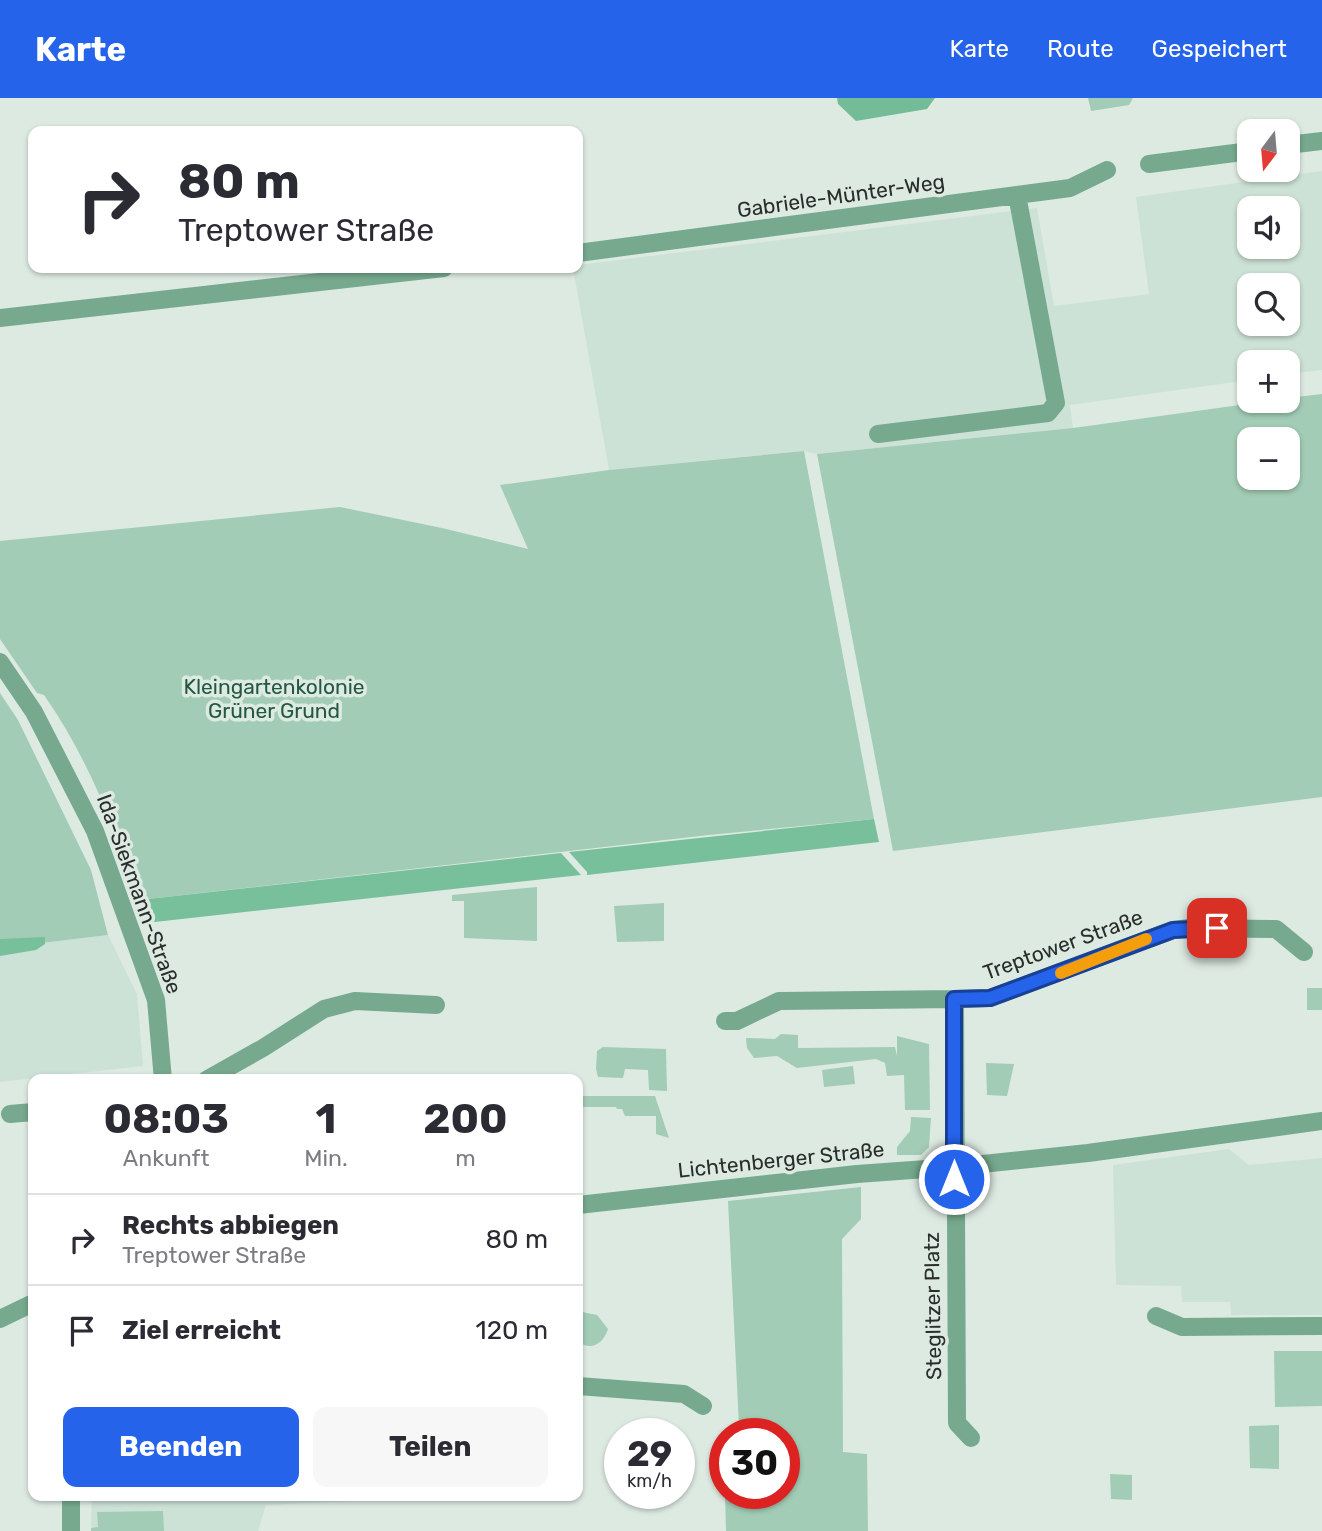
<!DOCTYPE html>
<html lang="de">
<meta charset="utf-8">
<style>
:root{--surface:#fff;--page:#f7f7f7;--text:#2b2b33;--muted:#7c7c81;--line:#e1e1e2;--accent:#2563eb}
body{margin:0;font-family:Rubik,sans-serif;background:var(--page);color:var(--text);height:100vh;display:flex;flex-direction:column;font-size:26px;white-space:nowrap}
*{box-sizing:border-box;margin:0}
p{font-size:23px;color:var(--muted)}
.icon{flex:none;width:38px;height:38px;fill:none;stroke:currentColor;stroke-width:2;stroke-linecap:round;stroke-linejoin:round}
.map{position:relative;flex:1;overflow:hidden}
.details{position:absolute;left:28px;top:976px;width:555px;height:427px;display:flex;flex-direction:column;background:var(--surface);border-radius:14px;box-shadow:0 2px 5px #0004}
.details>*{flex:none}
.banner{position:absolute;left:28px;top:28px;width:555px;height:147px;border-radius:14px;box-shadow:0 2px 5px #0004;background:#fff;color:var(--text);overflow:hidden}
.needle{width:46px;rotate:196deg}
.fabs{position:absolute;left:1237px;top:21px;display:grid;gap:14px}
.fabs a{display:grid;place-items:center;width:63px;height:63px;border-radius:14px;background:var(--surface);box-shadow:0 2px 5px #0004;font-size:35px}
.speed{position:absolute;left:604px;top:1320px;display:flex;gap:14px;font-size:35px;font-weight:700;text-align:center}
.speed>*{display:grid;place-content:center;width:91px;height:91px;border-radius:50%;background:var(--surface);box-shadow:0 2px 5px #0004;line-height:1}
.speed small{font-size:18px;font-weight:400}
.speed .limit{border:10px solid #d22;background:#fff;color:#111}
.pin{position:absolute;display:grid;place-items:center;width:60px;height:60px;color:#fff;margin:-30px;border-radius:14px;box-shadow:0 4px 10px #0006}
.me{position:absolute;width:77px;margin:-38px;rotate:0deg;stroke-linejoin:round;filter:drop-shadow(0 0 5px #0008)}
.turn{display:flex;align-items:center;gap:24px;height:147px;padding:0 35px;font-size:32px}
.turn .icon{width:91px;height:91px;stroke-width:2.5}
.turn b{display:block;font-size:49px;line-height:60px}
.eta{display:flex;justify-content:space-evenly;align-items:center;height:119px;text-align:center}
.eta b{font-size:42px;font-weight:700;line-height:49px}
.primary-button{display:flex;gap:14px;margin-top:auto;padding:14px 35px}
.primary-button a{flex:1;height:80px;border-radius:14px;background:var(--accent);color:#fff;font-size:28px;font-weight:700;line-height:80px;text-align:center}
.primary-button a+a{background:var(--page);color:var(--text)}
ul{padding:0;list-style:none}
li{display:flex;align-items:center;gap:21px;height:91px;padding:0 35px;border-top:2px solid var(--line)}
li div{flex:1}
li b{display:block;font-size:26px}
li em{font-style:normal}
header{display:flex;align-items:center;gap:42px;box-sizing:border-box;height:98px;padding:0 35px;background:var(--accent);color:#fff}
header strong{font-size:33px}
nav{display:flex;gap:38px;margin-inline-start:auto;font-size:24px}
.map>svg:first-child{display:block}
.built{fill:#cde2d6;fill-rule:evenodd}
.green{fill:#a2ccb5;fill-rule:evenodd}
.forest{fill:#78c09b}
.water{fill:#74bc97}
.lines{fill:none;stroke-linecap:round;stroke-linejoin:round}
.minor{stroke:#76a98e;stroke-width:18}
.route-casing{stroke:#184099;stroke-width:18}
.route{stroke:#2563eb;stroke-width:12}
.slow{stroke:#f59e0b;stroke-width:12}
.labels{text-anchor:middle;stroke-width:7;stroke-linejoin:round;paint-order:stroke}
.street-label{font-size:21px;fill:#292e2b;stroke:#ddeae2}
.park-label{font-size:21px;fill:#225940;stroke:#ddeae2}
</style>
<header>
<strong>Karte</strong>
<nav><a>Karte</a><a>Route</a><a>Gespeichert</a></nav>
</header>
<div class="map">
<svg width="1322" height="1433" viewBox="0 0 1322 1433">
<rect width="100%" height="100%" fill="#ddeae2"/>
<path class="built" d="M1322 73V272L1288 276V264H1250L1249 282 1070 307 1073 330 817 356 803 353 609 372 573 170H578V167L1037 110 1054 208 1149 196 1136 99ZM1250 110H1288V149H1250ZM1250 187H1288V226H1250Z
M108 837 137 896 143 968 0 984V850Z
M1229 1051 1249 1067 1322 1060V1217H1231L1230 1204H1182L1181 1188 1116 1187 1113 1067Z
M92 1398H351V1403L266 1407 258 1433H91Z"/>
<path class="green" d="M1088 0H1133L1129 7 1091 13Z
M1322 296V699L893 753 817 356 1073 330 1269 303H1288V300ZM1250 341H1288V380H1250Z
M804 353 874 721 709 737 139 802C116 732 87 658 44 597L37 595 0 541V443L340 409 442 430 528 451 500 387 609 372Z
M0 595 18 622 91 772 108 837 0 850Z
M537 789V843L464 840V803H452V797Z
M664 805V843L617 844 614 808Z
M1307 890H1322V912H1307Z
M781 936 798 937V950L895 949 897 958V938L929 946 930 1012H905L904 977 887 978 885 965 876 961 797 970 777 958 754 960 747 950 746 940 775 941Z
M603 949 666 951 667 993 649 992 648 972 625 971 623 980 598 979 596 971 597 953Z
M986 965 1014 966 1007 998 987 997Z
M853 968 855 986 824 989 822 972Z
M578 998H655L669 1040 656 1036V1018H625L622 1011H617L616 1009H578Z
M911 1019 931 1020 929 1049 921 1057H897V1049L910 1033Z
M861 1089V1121L842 1141 843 1354 867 1356 868 1433H726L725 1395H784V1335H737L739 1328 728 1103Z
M582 1214 597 1217 608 1231C603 1246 592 1253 578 1244V1219Z
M1274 1253H1322V1308L1275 1309Z
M1279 1327V1371L1250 1370 1249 1328Z
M1110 1376 1132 1377V1402L1111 1401Z
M163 1413 164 1433H91V1430L98 1429 97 1414Z"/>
<path class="forest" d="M874 721 879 744 587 777V774L569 754Z
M561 755 581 777 146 825 139 802Z
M45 839V846L36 852 0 858V841Z"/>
<path class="water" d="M837 0H935L927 11 856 23 838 6Z"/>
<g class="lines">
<path class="minor" d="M1288 47 1322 43
M1149 66 1250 53
M578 155 1070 90 1107 72
M0 220 444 170
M878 336 1048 315 1056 305 1017 97
M0 564 34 614 95 733 156 902 163 982
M725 923H737L779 903 955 901
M206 982 263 950 324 911 355 903 436 907
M10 1016 33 1014
M578 1107 857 1076 954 1069 1088 1055 1322 1023
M1156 1218 1182 1229 1322 1228
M0 1221 33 1205
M578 1288 684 1296 703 1308
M971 1340 957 1325 955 901 990 900 1173 832 1190 830 1276 831 1304 854
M71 1398V1433"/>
</g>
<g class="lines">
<g class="route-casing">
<path id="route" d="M954 1081V901L990 900 1173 832 1217 830"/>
</g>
<use href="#route" class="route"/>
<path class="slow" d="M1061 875 1146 841"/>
</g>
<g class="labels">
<g class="street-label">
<text transform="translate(841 98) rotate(-8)" y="7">Gabriele-Münter-Weg</text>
<text transform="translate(139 796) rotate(70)" y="7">Ida-Siekmann-Straße</text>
<text transform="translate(1063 847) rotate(-20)" y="7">Treptower Straße</text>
<text transform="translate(781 1062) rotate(-6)" y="7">Lichtenberger Straße</text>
<text transform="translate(933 1208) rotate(-91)" y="7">Steglitzer Platz</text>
</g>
<g class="park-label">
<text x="274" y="596">Kleingartenkolonie<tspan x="274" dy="24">Grüner Grund</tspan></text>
</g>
</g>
</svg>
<div class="fabs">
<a><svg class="needle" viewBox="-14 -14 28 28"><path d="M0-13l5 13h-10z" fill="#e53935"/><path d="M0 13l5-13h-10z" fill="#7c7c81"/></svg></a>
<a><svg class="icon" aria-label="sound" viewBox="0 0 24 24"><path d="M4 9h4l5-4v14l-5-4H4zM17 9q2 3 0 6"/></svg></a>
<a><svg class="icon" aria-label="search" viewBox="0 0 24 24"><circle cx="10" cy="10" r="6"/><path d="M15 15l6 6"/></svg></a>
<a>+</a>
<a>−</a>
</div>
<div class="speed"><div>29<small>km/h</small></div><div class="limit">30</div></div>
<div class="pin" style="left:1217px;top:830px;background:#d93025"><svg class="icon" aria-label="arrive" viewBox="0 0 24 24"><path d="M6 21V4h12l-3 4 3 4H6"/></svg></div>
<svg class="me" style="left:954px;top:1081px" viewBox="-20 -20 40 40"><circle r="17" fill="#2563eb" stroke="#fff" stroke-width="3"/><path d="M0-11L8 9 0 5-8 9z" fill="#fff"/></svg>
<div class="banner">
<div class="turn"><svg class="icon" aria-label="right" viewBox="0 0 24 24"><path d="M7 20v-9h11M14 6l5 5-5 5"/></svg><div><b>80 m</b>Treptower Straße</div></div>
</div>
<section class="details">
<div class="eta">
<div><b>08:03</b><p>Ankunft</p></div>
<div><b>1</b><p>Min.</p></div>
<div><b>200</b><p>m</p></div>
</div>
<ul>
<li><svg class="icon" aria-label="right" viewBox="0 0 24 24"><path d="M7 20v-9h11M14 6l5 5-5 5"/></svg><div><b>Rechts abbiegen</b><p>Treptower Straße</p></div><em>80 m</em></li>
<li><svg class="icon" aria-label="arrive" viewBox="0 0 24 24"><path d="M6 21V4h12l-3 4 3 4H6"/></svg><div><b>Ziel erreicht</b></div><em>120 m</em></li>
</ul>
<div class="primary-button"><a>Beenden</a><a>Teilen</a></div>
</section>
</div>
